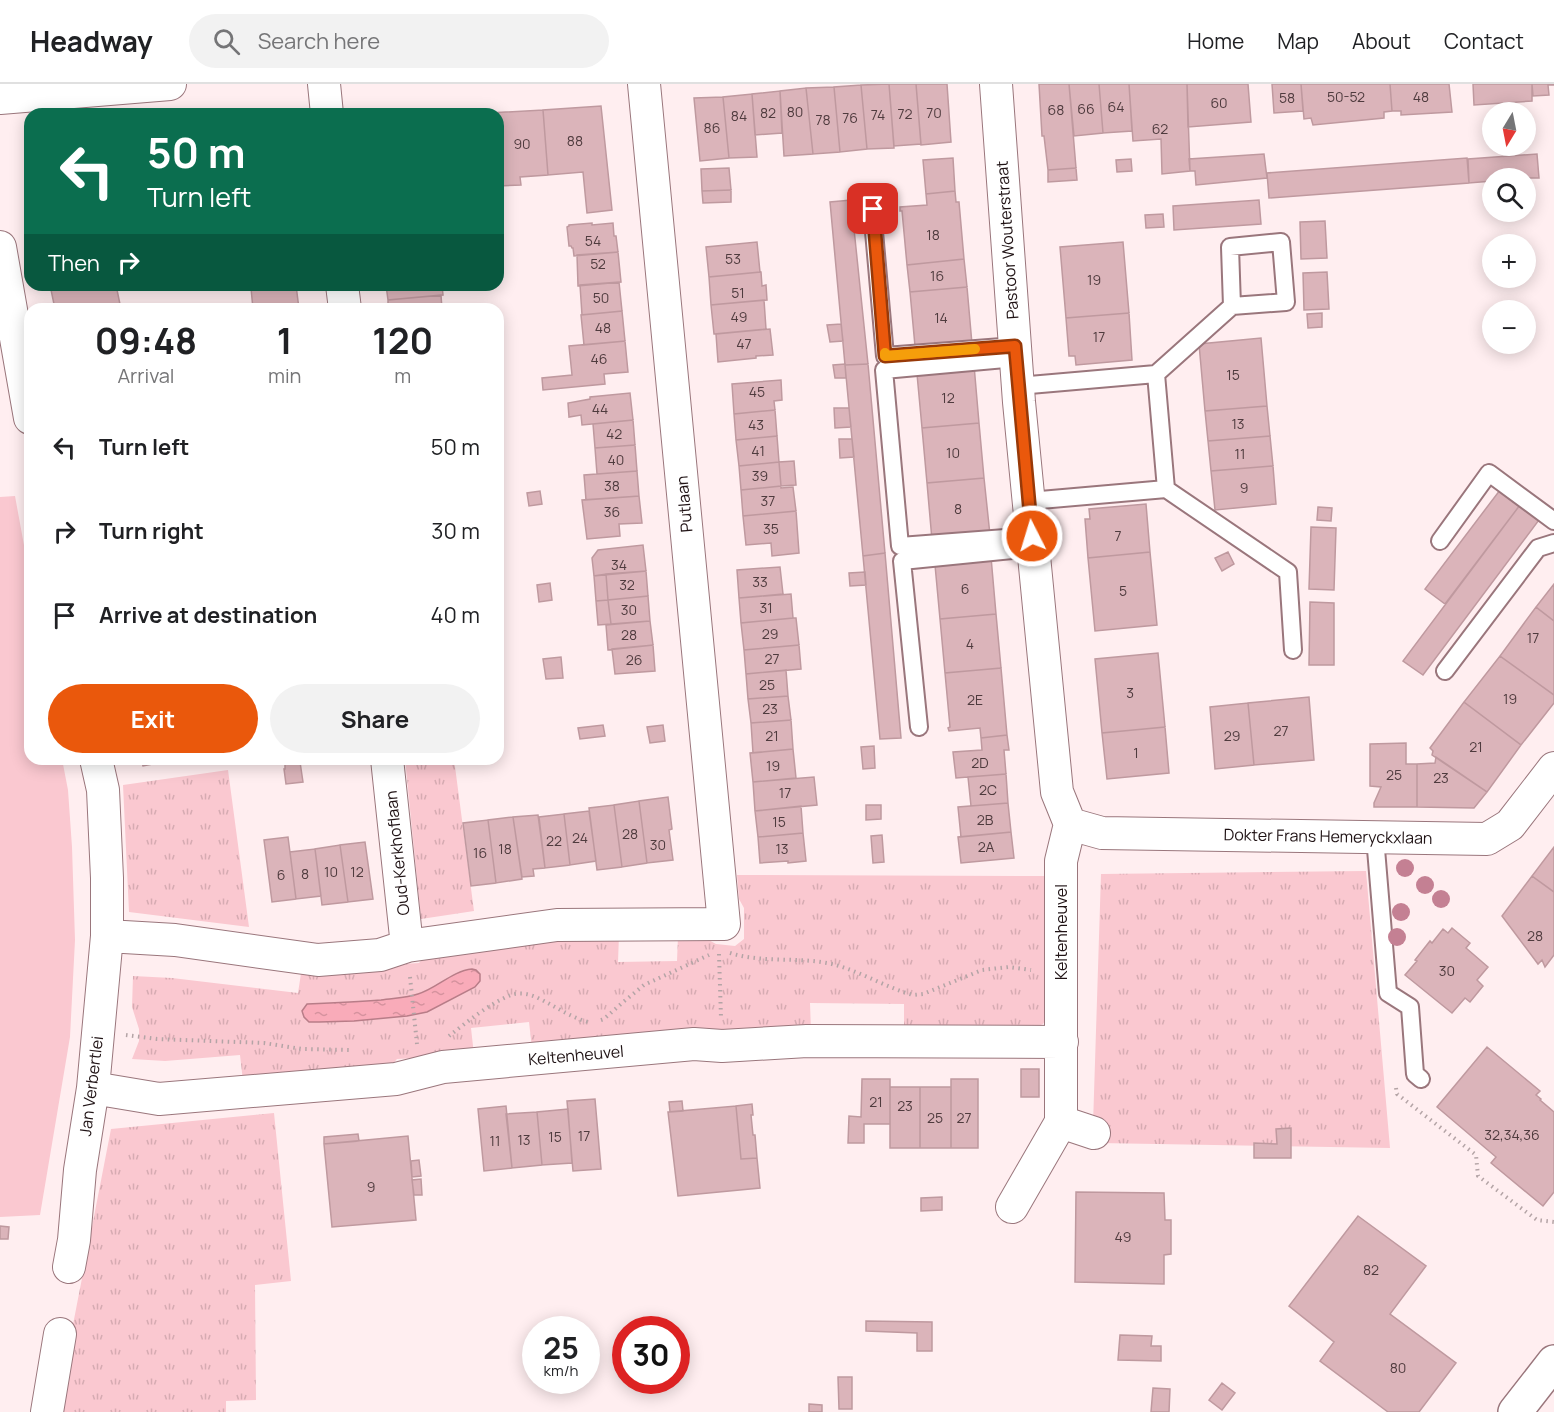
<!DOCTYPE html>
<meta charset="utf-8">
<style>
:root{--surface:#fff;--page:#f2f2f2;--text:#202124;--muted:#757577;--line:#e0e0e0;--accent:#ea580c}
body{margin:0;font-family:Manrope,sans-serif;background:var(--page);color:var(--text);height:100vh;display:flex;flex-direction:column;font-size:22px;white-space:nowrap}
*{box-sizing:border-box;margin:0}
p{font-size:20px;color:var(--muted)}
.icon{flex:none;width:33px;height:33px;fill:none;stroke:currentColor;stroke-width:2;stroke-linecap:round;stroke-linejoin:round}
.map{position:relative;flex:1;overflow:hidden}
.side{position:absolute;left:24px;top:219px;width:480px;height:462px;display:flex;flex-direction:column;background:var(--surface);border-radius:18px;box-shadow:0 3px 15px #0003}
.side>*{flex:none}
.guide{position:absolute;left:24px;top:24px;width:480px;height:183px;border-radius:18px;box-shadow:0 3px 15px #0003;background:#0b6e4f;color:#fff;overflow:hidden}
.needle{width:39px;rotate:190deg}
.controls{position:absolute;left:1482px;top:18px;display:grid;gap:12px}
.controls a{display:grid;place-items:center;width:54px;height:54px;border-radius:50%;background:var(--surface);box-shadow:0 3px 15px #0003;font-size:30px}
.speed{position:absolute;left:522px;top:1232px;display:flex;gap:12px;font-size:30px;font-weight:700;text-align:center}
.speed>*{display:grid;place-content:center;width:78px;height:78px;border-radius:50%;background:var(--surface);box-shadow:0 3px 15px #0003;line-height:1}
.speed small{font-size:15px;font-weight:400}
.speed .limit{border:9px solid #d22;background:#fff;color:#111}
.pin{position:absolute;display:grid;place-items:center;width:51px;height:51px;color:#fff;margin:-26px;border-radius:12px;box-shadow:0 3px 9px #0006}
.me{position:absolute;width:66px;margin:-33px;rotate:355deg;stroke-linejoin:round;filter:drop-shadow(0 0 4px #0008)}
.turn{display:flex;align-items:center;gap:21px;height:126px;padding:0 24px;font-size:27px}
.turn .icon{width:78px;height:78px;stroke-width:2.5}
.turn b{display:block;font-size:42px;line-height:51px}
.then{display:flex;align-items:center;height:57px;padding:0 24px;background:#0003;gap:12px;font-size:22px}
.eta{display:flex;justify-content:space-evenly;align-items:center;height:102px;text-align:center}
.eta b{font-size:36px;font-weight:700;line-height:42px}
.action{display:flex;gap:12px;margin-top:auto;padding:12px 24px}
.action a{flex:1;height:69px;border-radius:36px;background:var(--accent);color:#fff;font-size:24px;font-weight:700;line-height:69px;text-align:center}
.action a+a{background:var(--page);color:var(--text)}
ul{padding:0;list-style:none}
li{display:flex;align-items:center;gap:18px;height:84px;padding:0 24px}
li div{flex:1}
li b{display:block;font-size:22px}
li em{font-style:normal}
header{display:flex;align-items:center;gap:36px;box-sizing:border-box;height:84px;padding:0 30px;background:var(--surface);border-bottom:2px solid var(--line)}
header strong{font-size:28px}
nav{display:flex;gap:33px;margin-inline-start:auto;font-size:21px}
.search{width:420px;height:54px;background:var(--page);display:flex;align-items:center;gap:15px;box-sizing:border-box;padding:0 21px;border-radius:33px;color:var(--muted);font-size:22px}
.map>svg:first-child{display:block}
.grass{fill:url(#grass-tufts)}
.pitch{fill:#fac8d0}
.water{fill:url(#water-ripples);stroke:#b87d88;stroke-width:1.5}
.building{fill:#dbb4ba;stroke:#bf999f;stroke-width:1.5}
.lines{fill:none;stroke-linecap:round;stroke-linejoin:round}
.service-casing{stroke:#9a767c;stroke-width:20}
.minor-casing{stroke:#9a767c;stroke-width:34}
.secondary-casing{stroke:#9a767c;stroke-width:36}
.path{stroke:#b4a4a6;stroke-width:4;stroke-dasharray:1.5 4.5;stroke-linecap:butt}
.service{stroke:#fff;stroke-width:16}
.minor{stroke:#fff;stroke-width:32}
.secondary{stroke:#fff;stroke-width:33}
.tree{fill:#c48093}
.route-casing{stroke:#983908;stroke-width:15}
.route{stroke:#ea580c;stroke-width:10}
.slow{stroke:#f59e0b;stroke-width:10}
.labels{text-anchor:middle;stroke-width:5;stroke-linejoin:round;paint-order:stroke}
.number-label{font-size:14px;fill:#4f3b3e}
.street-label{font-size:16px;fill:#201315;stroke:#fff}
</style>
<header>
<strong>Headway</strong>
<div class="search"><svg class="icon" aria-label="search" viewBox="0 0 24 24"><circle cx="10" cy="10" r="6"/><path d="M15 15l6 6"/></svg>Search here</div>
<nav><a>Home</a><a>Map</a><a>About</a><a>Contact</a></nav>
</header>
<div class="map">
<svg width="1554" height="1328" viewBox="0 0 1554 1328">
<defs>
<pattern id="grass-tufts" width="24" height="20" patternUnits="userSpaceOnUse" patternTransform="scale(1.5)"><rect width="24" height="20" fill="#fac8d0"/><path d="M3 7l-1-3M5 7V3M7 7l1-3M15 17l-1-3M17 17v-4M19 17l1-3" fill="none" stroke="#d6abb2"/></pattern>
<pattern id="water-ripples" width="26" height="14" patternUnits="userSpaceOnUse" patternTransform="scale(1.5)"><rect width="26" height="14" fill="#f9abb9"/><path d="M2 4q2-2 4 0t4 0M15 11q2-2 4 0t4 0" fill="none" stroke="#d5929e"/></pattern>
</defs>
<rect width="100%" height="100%" fill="#ffeef0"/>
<path class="grass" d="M405 675H454L474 827 421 835Z
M228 686 249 843 129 828 123 701Z
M1366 787 1390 1064 1098 1059 1093 1041 1101 790Z
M737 791 1045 792 1046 935 1043 940 1027 947 904 946V920L810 919 811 947 532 964 529 938 471 944 474 971 397 975 390 983 243 997 240 971 165 977 132 975 139 957V945L132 923 133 892 172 894 298 909 302 883 320 885 419 879 428 868 619 851 618 878 677 877 678 852 703 853 716 860 735 862 744 855V824L739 815Z
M274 1029 291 1197 255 1201 256 1316 226 1317V1328H56L111 1045Z"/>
<path class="pitch" d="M15 412 30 494V675H62L68 706 72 763 75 856 70 953 40 1131 0 1133V413Z"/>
<path class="water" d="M472 885 476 886 480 890V897L475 903 427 928 407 932 354 937 319 938H309L304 933 302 927 307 920C332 919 356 918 381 916 393 914 406 914 418 910 436 905 452 887 472 885Z"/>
<path class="building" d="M889 0H916L921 60 894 62Z
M889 0 894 64 867 65 861 1Z
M916 0H947L951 58 921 61Z
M1039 0H1069L1076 84 1048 86 1044 52H1042Z
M1069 0H1099L1103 49 1074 52Z
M1099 0H1129L1132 47 1103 49Z
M1129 0H1187L1190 87 1162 90 1161 55 1133 57Z
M1187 0H1248L1251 38 1188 43Z
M1272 0H1301L1303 27 1274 29Z
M1301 0H1390L1392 27 1384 28V34L1313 41 1311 34 1304 35Z
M1390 0H1449L1452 28 1401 31V27H1392Z
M1473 0H1532V17L1474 21Z
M1532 0H1554V1H1548L1549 11 1533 12Z
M861 1 867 65 840 68 834 3Z
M834 3 840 68 813 70 806 4Z
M806 4 813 70 784 72 780 7Z
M780 7 782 49 755 51 752 10Z
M752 10 757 73 729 74 723 13Z
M723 13 729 74 700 77 694 14Z
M601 22 612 126 587 129 583 88 548 91 543 26Z
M543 26 548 91 520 93 521 101 498 102V30L488 29Z
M30 66V97L25 73Z
M1264 70 1267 94 1196 101 1195 87H1190L1189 75Z
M1537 70 1539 94H1492V97L1469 99 1468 75Z
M953 74 955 107 926 110 923 76Z
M1467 74 1469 99 1269 114 1267 89Z
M1131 75 1132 87 1117 88 1116 76Z
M729 84 731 106 702 107 701 85Z
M1076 84 1077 96 1048 98V86Z
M731 106V118L703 119 702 107Z
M955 107 956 118H959L964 175 907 181 902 127H900V123L927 121 926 110Z
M851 116 868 280 845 281 830 118Z
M1259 116 1261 140 1174 146 1173 122Z
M1163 130 1164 143 1146 144 1145 131Z
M1325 137 1327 174 1301 175 1300 138Z
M592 139V141L613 139 614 152H616L618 168 574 172 573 164H572L571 162H569L567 143 569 142V141Z
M757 158 760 188 709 193 706 163Z
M1123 158 1129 229 1066 234 1060 163Z
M618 168 621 198 578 202 577 171Z
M964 175 967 203 910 208 907 181Z
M761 188 762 202 766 201 767 216 711 221 709 193Z
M1327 188 1329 225 1304 226 1303 189Z
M619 198 622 227 582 231 580 201Z
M50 201H116L121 225H55Z
M280 201H296L299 225H253L251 204Z
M386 201H442L443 211 388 216Z
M967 203 972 260 915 262 910 208Z
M441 211 442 225H388V216Z
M764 216 766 245 714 250 711 221Z
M622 227 625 257 584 261 581 231Z
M1129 229 1132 276 1076 281 1075 272H1069L1066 234Z
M1322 229V243L1308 244 1307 230Z
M841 240 843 257 830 258 827 241Z
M770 245 773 271 756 272V274L718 278 716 250Z
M1261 254 1267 322 1205 327 1199 260Z
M625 257 628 288 604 290 605 300 543 306 542 294 572 291 569 262Z
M845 280 846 294H835L833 281Z
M868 280 885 469 863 472 845 281Z
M974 281 979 339 922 344 917 290Z
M781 296 782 316 774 317 775 326 734 330 732 300Z
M630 309 633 336 582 341 581 331 569 333 568 319 590 315V313Z
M1267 322 1270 352 1208 357 1205 327Z
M834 324H849L851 343 835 344Z
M775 326 777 352 736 356 734 330Z
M633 336 635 361 595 364 593 340Z
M979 339 984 394 927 399 922 344Z
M777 352 779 378 739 382 736 356Z
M1270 352 1273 382 1211 387 1208 357Z
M839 355H852L854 373 840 374Z
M635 361 637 387 597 390 595 364Z
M794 377 796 401 781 402 779 378Z
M779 378 781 402 741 406 739 382Z
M1273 382 1276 420 1215 426 1211 387Z
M637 387 639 412 586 416 584 391Z
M984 394 990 451 932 456 927 399Z
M781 402V404L793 403 796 427 743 432 741 406Z
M1500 406 1520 421 1445 520 1425 505Z
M540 407 542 420 529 422 527 409Z
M639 412 642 439 619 440 620 452 587 455 582 416Z
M1146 420 1150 468 1088 474 1085 435H1090L1089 425Z
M1520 421 1539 436 1423 591 1403 577Z
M1318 423 1332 424 1331 437 1317 436Z
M796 427 799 469 772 472 771 459 746 461 743 432Z
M1311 443 1336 444 1334 506 1309 505Z
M643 461 646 487 594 492 592 474 598 466Z
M1150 468 1157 541 1095 547 1088 474Z
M1228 468 1234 480 1222 487 1215 474Z
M885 469 901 654 880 655 863 472Z
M991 473 996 530 940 535 935 481Z
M780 483 783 510 739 514 737 486Z
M646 487 648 512 608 516 606 490Z
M865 488 866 501 850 502 849 489Z
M606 490 608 516 596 517 594 492Z
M550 499 552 516 539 518 537 501Z
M1554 500V537L1536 523Z
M791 510 793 534 741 539 739 514Z
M648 512 650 537 611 540 608 516Z
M608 516 611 540 598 541 596 517Z
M1310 518 1334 519V581H1309Z
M1536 523 1554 537V611L1500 572Z
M996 530 1001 584 945 589 940 535Z
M793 534H796L799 561 744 566 741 539Z
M650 537 653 561 608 566 606 541Z
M653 561 655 587 615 590 612 565Z
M799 561 801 585 746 590 744 566Z
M1158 569 1165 643 1102 649 1095 575Z
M1500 572 1554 611V619L1521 661 1464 618Z
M561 573 563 594 546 595 543 575Z
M1001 584 1007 651 981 654 980 644 949 647 948 644 950 643 945 589Z
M786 586 788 612 748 615 746 590Z
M788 612 791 636 751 639 748 615Z
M1309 613 1314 676 1254 681 1248 619Z
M1464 618 1521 661 1487 708 1432 671 1433 667 1430 664Z
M1248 619 1254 681 1215 685 1210 623Z
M791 636 793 665 753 669 751 639Z
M603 641 605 652 580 655 578 644Z
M663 641 665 657 650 659 647 643Z
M1165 643 1169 689 1107 695 1102 649Z
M1007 651 1009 666H1004L1006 690 956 694 953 668 982 666 981 654Z
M1406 659V680H1417V723H1374V719L1381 703 1370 702V660Z
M874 662 875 684 863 685 861 663Z
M793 665 796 694 753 698 750 669Z
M1436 673 1487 708 1474 724 1417 723V680L1435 679Z
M141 675H178L143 682Z
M300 678 303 698 286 700 284 685H285V680Z
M1006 690 1008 719 971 722 968 693Z
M814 693 817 721 755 727 753 698Z
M668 713 672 745 669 746 673 776 647 779 639 717Z
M639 717 647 779 622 783 614 721Z
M1008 719 1011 748 961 753 958 723Z
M614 721 622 783 597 786 589 724Z
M866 721H881V735L866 736Z
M801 722 803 749 758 753 755 727Z
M589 727 596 777 570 781 564 730Z
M564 730 570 781 545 784 539 733Z
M538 731 545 784 533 785 534 792 522 793 513 733Z
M513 733 522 795 496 799 488 736Z
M488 736 496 799 471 802 463 739Z
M1011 748 1014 774 961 779 958 753Z
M803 749 806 777 788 779V777L760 779 758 753Z
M882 751 884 778 873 779 871 752Z
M288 753 296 815 272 818 264 756Z
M365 758 373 815 348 818 340 761Z
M340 761 348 818 322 821 315 765Z
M1554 763V808L1532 792Z
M315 765 321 812 296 815 290 768Z
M1532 792 1554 808V871L1545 883 1542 876 1538 880 1502 832Z
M1452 844 1470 859 1466 864 1488 883 1477 896 1483 902 1470 918 1465 914 1452 929 1405 891 1417 877 1415 876 1430 857 1432 859 1443 845 1448 849Z
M1487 963 1540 1007 1536 1011 1541 1015 1540 1016 1554 1028V1108L1543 1122 1491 1079 1496 1073 1437 1023Z
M1021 985H1039V1013H1021Z
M862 995H890V1040H864V1059H848L849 1032 861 1033Z
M951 995H978V1064H951Z
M890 1003H920V1064H890Z
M920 1003H951V1064H920Z
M595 1015 601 1085 573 1087 567 1017Z
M682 1017 683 1027 670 1028 669 1018Z
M752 1020 753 1031H751L753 1051H755L757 1074 741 1075 736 1022Z
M506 1022 512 1084 484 1087 478 1025Z
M736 1022 741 1075 757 1074 760 1104 678 1112 668 1028Z
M568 1025 572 1079 542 1081 537 1028Z
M537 1028 542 1081 512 1084 506 1030Z
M1291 1044V1074H1254V1059L1277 1060 1276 1045Z
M358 1050 359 1057 324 1060V1053Z
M408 1052 416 1136 332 1143 324 1060Z
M419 1076 421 1092 412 1093 411 1077Z
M421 1095 422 1111H414L412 1096Z
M1076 1108 1164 1109 1165 1136H1171V1170L1164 1171V1200L1075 1198Z
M942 1113V1126L921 1127V1114Z
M1358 1132 1426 1182 1390 1230 1456 1279 1419 1328H1388L1320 1277 1334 1258 1289 1222Z
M0 1142 9 1143 8 1155H0Z
M866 1237 932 1238V1267H917V1249L866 1247Z
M1120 1251 1152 1252 1151 1262H1161V1277L1118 1276Z
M838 1293H852V1325H839Z
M1222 1299 1235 1309 1222 1326 1209 1316Z
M1153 1304 1170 1305 1169 1328H1151Z
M809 1320 822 1321V1328H809Z"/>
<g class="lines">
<g class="service-casing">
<path id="service" d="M872 125 885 272 1015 262
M1016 274 884 286 900 462 1032 452
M1156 290 1232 222 1230 163 1281 158 1286 218 1232 222
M1018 302 1156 290 1166 405
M1029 417 1166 405 1288 488 1293 566
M1440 457 1489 389 1554 437
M1445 587 1538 464 1554 459
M919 643 902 477 1033 464
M1375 753 1388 909 1410 923 1415 990 1421 995"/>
</g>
<g class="minor-casing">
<path id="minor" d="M324 0 327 30
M996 0 1019 318 1057 708 1070 740
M0 14 170 0
M0 163 30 334
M342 201 345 225
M387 675 407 862
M1070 740 1102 749 1487 755 1510 741 1554 684
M107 852 175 856 318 876 380 871 407 862 557 841 724 840 644 0
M93 1004 159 1015 396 995 443 983 694 960 722 962 807 957 1062 958
M1061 1038V777L1070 740
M1012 1123 1061 1038 1094 1049
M69 1183 74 1156 80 1086 93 1004 107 852V794L103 706 96 675
M47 1328 60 1250"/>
</g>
<g class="secondary-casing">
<path id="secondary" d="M1515 1328 1554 1278"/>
</g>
<path class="path" d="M730 869C762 879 795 873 827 879 857 885 884 903 913 911L923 910 982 886 1009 883 1031 886
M719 870 721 934
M410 893 417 960
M601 936 604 935 622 919 644 901 709 871
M126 951 157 955 264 959 302 965 352 966
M449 952C467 938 490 919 511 911 520 908 530 910 538 914 555 922 570 933 588 938
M1396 1004 1397 1010 1476 1071 1478 1092 1537 1136 1554 1138"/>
<use href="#service" class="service"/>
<use href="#minor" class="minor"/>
<use href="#secondary" class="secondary"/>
</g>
<g class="tree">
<circle cx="1405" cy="784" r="9"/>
<circle cx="1425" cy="801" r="9"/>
<circle cx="1441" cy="815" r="9"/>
<circle cx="1401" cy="828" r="9"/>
<circle cx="1397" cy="853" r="9"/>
</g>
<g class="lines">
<g class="route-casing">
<path id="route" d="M873 125 885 272 1015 262 1032 452"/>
</g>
<use href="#route" class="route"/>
<path class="slow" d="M885 269V272L975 265"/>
</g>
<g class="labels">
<g class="number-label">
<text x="1346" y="18">50-52</text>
<text x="1421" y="18">48</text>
<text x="1287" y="19">58</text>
<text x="1219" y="24">60</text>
<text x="1116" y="28">64</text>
<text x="1086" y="30">66</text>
<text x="1056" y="31">68</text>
<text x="795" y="33">80</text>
<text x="768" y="34">82</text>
<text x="934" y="34">70</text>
<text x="905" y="35">72</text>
<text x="878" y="36">74</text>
<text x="739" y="37">84</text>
<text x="850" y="39">76</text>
<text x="823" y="41">78</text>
<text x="712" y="49">86</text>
<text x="1160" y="50">62</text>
<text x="575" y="62">88</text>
<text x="522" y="65">90</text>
<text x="933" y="156">18</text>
<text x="593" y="162">54</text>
<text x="733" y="180">53</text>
<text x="598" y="185">52</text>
<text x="937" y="197">16</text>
<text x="1094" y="201">19</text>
<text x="738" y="214">51</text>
<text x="601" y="219">50</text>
<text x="739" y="238">49</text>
<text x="941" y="239">14</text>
<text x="603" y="249">48</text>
<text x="1099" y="258">17</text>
<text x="744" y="265">47</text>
<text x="599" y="280">46</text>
<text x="1233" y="296">15</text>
<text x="757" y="313">45</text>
<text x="948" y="319">12</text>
<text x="600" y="330">44</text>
<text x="1238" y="345">13</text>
<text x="756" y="346">43</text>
<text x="614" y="355">42</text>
<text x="758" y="372">41</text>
<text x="953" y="374">10</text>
<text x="1240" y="375">11</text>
<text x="616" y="381">40</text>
<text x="760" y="397">39</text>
<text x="612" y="407">38</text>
<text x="1244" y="409">9</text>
<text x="768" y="422">37</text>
<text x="958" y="430">8</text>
<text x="612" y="433">36</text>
<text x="771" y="450">35</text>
<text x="1118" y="457">7</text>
<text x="619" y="486">34</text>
<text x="760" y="503">33</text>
<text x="627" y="506">32</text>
<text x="965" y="510">6</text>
<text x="1123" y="512">5</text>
<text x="766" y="529">31</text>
<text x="629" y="531">30</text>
<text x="770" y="555">29</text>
<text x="629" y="556">28</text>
<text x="1533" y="559">17</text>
<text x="970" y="565">4</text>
<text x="772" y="580">27</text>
<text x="634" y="581">26</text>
<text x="767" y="606">25</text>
<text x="1130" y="614">3</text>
<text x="1510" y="620">19</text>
<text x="975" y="621">2E</text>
<text x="770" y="630">23</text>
<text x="1281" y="652">27</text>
<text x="772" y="657">21</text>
<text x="1232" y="657">29</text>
<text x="1476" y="668">21</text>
<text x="1136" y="674">1</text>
<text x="980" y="684">2D</text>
<text x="773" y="687">19</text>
<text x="1394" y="696">25</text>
<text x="1441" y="699">23</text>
<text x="988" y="711">2C</text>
<text x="785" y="714">17</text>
<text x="985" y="741">2B</text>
<text x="779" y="743">15</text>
<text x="630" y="755">28</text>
<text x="580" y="759">24</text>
<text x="554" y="762">22</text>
<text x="658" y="766">30</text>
<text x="986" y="768">2A</text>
<text x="505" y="770">18</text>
<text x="782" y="770">13</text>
<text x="480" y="774">16</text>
<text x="331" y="793">10</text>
<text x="357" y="793">12</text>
<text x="305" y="795">8</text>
<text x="281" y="796">6</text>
<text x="1535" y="857">28</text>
<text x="1447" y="892">30</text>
<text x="876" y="1023">21</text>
<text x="905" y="1027">23</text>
<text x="935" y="1039">25</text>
<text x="964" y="1039">27</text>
<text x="1512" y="1056">32,34,36</text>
<text x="584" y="1057">17</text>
<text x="555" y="1058">15</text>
<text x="524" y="1061">13</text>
<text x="495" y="1062">11</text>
<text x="371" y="1108">9</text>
<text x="1123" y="1158">49</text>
<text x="1371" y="1191">82</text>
<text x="1398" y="1289">80</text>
</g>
<g class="street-label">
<text transform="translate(1007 156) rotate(-94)" y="6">Pastoor Wouterstraat</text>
<text transform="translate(684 420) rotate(-95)" y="6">Putlaan</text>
<text transform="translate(1328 752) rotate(1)" y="6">Dokter Frans Hemeryckxlaan</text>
<text transform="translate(397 769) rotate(-96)" y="6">Oud-Kerkhoflaan</text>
<text transform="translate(1061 848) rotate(-90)" y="6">Keltenheuvel</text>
<text transform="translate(576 971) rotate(-5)" y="6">Keltenheuvel</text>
<text transform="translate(91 1002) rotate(-83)" y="6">Jan Verbertlei</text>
</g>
</g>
</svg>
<div class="controls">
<a><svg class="needle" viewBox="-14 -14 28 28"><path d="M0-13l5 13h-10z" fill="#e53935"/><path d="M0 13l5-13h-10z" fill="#757577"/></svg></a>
<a><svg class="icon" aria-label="search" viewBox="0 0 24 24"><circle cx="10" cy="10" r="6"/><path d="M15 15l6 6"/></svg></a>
<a>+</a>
<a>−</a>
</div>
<div class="speed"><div>25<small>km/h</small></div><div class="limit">30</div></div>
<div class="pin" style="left:873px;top:125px;background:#d93025"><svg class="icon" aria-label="arrive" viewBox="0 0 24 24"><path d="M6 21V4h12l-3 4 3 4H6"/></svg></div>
<svg class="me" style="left:1032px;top:452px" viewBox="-20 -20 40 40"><circle r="17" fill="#ea580c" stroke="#fff" stroke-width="3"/><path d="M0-11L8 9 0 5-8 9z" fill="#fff"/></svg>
<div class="guide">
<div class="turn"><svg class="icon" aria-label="left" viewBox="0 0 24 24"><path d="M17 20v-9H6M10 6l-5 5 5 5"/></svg><div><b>50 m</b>Turn left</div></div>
<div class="then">Then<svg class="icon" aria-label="right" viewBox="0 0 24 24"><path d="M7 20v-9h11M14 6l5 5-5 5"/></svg></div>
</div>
<section class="side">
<div class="eta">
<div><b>09:48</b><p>Arrival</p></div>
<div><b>1</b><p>min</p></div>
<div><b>120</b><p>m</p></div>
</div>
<ul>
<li><svg class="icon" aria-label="left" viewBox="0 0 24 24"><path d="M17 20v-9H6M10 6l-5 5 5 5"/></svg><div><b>Turn left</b></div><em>50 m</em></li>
<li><svg class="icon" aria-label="right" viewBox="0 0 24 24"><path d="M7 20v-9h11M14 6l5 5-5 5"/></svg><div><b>Turn right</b></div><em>30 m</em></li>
<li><svg class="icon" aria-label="arrive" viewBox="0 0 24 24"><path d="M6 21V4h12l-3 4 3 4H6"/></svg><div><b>Arrive at destination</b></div><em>40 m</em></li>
</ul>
<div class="action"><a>Exit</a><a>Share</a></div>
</section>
</div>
